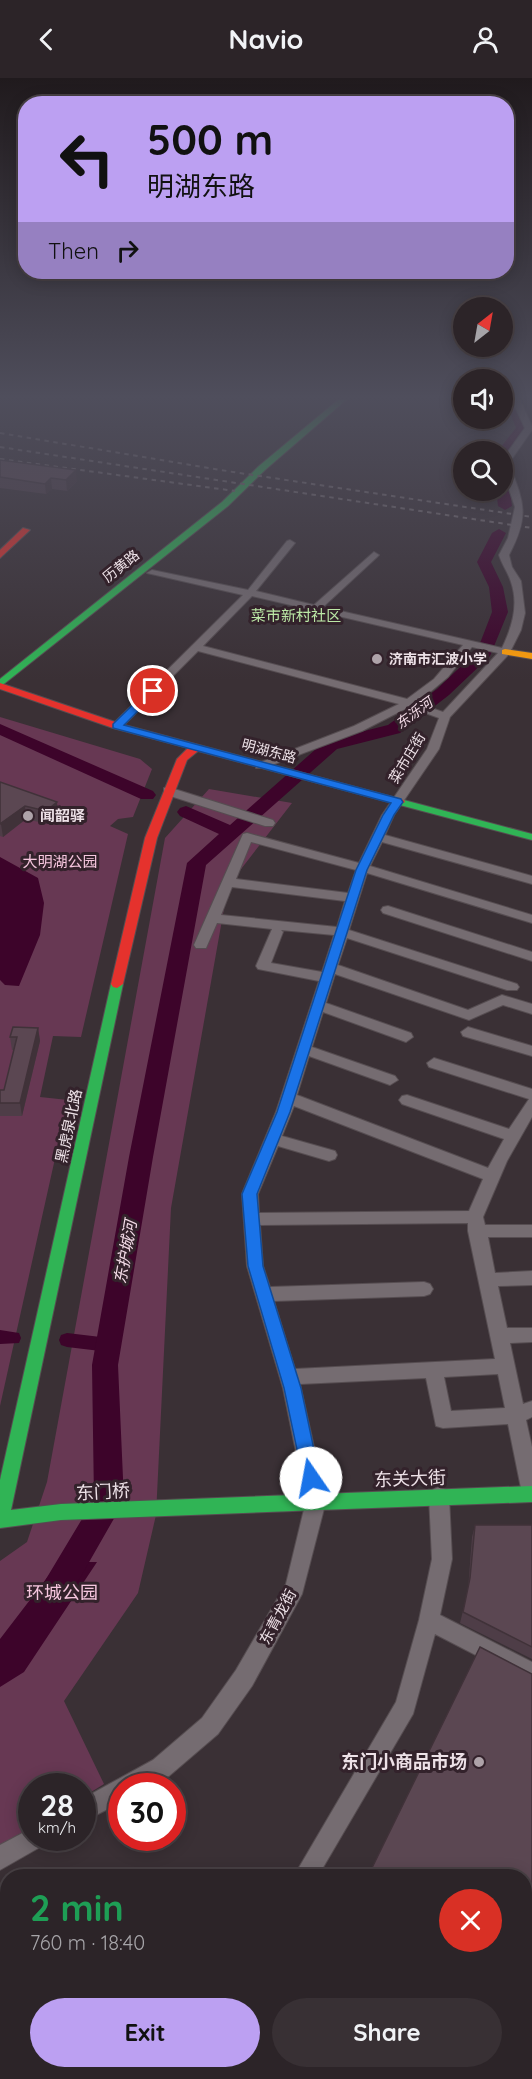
<!DOCTYPE html>
<meta charset="utf-8">
<style>
:root{--surface:#2c2428;--page:#383034;--text:#f1f3f6;--muted:#a6a4a8;--line:#484145;--accent:#bca0f2}
body{margin:0;font-family:Quicksand,"Noto Sans SC",sans-serif;background:var(--page);color:var(--text);height:100vh;display:flex;flex-direction:column;font-size:22px;white-space:nowrap}
*{box-sizing:border-box;margin:0}
p{font-size:20px;color:var(--muted)}
.icon{flex:none;width:33px;height:33px;fill:none;stroke:currentColor;stroke-width:2;stroke-linecap:round;stroke-linejoin:round}
.map{position:relative;flex:1;overflow:hidden}
.drawer{position:absolute;left:0px;top:1791px;width:532px;height:210px;display:flex;flex-direction:column;background:var(--surface);border-radius:24px 24px 0 0;box-shadow:0 3px 15px #0003,0 0 0 2px var(--line)}
.drawer>*{flex:none}
.banner{position:absolute;left:18px;top:18px;width:496px;height:183px;border-radius:24px;box-shadow:0 3px 15px #0003,0 0 0 2px var(--line);background:#bca0f2;color:#111;overflow:hidden}
.needle{width:39px;rotate:31deg}
.tools{position:absolute;left:453px;top:219px;display:grid;gap:12px}
.tools a{display:grid;place-items:center;width:60px;height:60px;border-radius:50%;background:var(--surface);box-shadow:0 3px 15px #0003,0 0 0 2px var(--line);font-size:30px}
.speed{position:absolute;left:18px;top:1695px;display:flex;gap:12px;font-size:30px;font-weight:700;text-align:center}
.speed>*{display:grid;place-content:center;width:78px;height:78px;border-radius:50%;background:var(--surface);box-shadow:0 3px 15px #0003,0 0 0 2px var(--line);line-height:1}
.speed small{font-size:15px;font-weight:400}
.speed .limit{border:9px solid #d22;background:#fff;color:#111}
.pin{position:absolute;display:grid;place-items:center;width:51px;height:51px;color:#fff;margin:-26px;border:3px solid #fff;border-radius:50%;box-shadow:0 2px 6px #0007}
.me{position:absolute;width:66px;margin:-33px;rotate:348deg;stroke-linejoin:round;filter:drop-shadow(0 0 4px #0008)}
.turn{display:flex;align-items:center;gap:21px;height:126px;padding:0 30px;font-size:27px}
.turn .icon{width:78px;height:78px;stroke-width:2.5}
.turn b{display:block;font-size:42px;line-height:51px}
.then{display:flex;align-items:center;height:57px;padding:0 30px;background:#0003;gap:12px;font-size:22px}
.round{display:grid;place-items:center;flex:none;width:63px;height:63px;border-radius:32px;background:var(--page)}
.overview{display:flex;align-items:center;justify-content:space-between;height:102px;padding:0 30px}
h1{font-size:36px;font-weight:800;line-height:45px;color:#1e9e55}
.action{display:flex;gap:12px;margin-top:auto;padding:12px 30px}
.action a{flex:1;height:69px;border-radius:36px;background:var(--accent);color:#111;font-size:24px;font-weight:800;line-height:69px;text-align:center}
.action a+a{background:var(--page);color:var(--text)}
header{display:flex;justify-content:space-between;align-items:center;height:78px;padding:0 30px;background:var(--surface);font-size:27px;font-weight:800}
.map>svg:first-child{display:block}
.green{fill:#673853}
.water{fill:#3d042a}
.lines{fill:none;stroke-linecap:round;stroke-linejoin:round}
.canal{fill:#3d042a;fill-rule:evenodd}
.river{fill:#3d042a;fill-rule:evenodd}
.street-casing{stroke:#564d51;stroke-width:2}
.fast-casing{stroke:#564d51;stroke-width:2}
.slow-casing{stroke:#564d51;stroke-width:2}
.jam-casing{stroke:#564d51;stroke-width:2}
.street{fill:#756c71;fill-rule:evenodd}
.fast{fill:#30b455;fill-rule:evenodd}
.slow{fill:#ff9f0a;fill-rule:evenodd}
.jam{fill:#e5322d;fill-rule:evenodd}
.rail{stroke:#756c70;stroke-width:2;stroke-dasharray:4.5 4.5;stroke-linecap:butt}
.wall{fill:#4e3d47}
.shaded-wall{fill:#403239}
.building{fill:#5b4752;stroke:#403239;stroke-width:1.5}
.route{fill:#1a73e8;stroke:#114b97;stroke-width:1.5}
.poi-dot{fill:#aea3a9;stroke:#33222b;stroke-width:2}
.labels{text-anchor:middle;stroke-width:6;stroke-linejoin:round;paint-order:stroke}
.far-street-label{font-size:14px;fill:#ede1e7;stroke:#33222b}
.far-poi-label{font-size:14px;font-weight:bold;fill:#ede1e7;stroke:#33222b;text-anchor:start}
.far-water-label{font-size:14px;font-style:italic;fill:#f3dbe7;stroke:#33222b}
.far-quarter-label{font-size:15px;fill:#bbe8a6;stroke:#33222b}
.poi-label{font-size:15px;font-weight:bold;fill:#ede1e7;stroke:#33222b;text-anchor:start}
.park-label{font-size:15px;fill:#f6c6de;stroke:#33222b}
.street-label{font-size:15px;fill:#ede1e7;stroke:#33222b}
.water-label{font-size:16px;font-style:italic;fill:#f3dbe7;stroke:#33222b}
.near-street-label{font-size:18px;fill:#ede1e7;stroke:#33222b}
.near-park-label{font-size:18px;fill:#f6c6de;stroke:#33222b}
.near-poi-label{font-size:18px;font-weight:bold;fill:#ede1e7;stroke:#33222b;text-anchor:end}
</style>
<header><svg class="icon" aria-label="back" viewBox="0 0 24 24"><path d="M15 5l-7 7 7 7"/></svg>Navio<svg class="icon" aria-label="person" viewBox="0 0 24 24"><circle cx="12" cy="8" r="4"/><path d="M4 21q1-7 8-7t8 7"/></svg></header>
<div class="map">
<svg width="532" height="2001" viewBox="0 0 532 2001">
<rect width="100%" height="100%" fill="#3a3035"/>
<path class="green" d="M0 639 140 681 152 691 133 739 118 741 110 748 128 756 81 959 53 958 40 1019 68 1022 0 1328Z
M209 711 292 725 228 808 171 1130 156 1437 138 1515 64 1623 104 1706 83 1719 82 1708H32L31 1751 0 1771V1483L27 1464 47 1404 165 760Z"/>
<path class="water" d="M0 779 38 800 44 825 40 857 19 908 5 907 0 902Z
M59 1484H97L24 1594 0 1609V1561Z"/>
<g class="lines">
<path class="canal" d="M0 1252 19 1255 21 1260 19 1265 0 1266Z
M67 1255 109 1260 115 1262 117 1267 115 1272 109 1274 67 1269 61 1267 59 1262 61 1257Z"/>
<path class="river" d="M505 322H517L528 350 507 378 502 379V374H497L516 350Z
M502 403 509 407 512 428 505 432 498 428 496 412H502Z
M499 451 506 455 491 484 503 509 508 534 490 578 449 617 400 655 337 671 206 787 153 1079 118 1287 124 1423 68 1521 57 1526 46 1521 42 1511 46 1501 94 1421 92 1287 129 1079 187 785 219 756 180 738 177 734 180 730 186 728 230 747 325 663 388 647 437 611 477 573 492 534 489 509 477 484 492 455Z
M0 646 153 713 156 717 153 721H141L0 657Z"/>
<g class="street-casing">
<path id="street" d="M512 322H520L532 348V352L509 385C524 426 530 436 509 477L512 489 521 503 525 535 521 552 509 576 450 639 439 671 394 737 385 757 532 798V806L382 764 370 788 532 837V845L367 795 349 852 517 906 519 909 517 912H507L347 860 338 887 468 932 502 917 532 926V936L503 927 469 942 335 896 326 925 411 955 413 959 406 964 323 934 312 969 395 998 398 1002 390 1007 309 978 297 1017 488 1090 504 1061 402 1026 399 1022 402 1018 407 1017 509 1051 529 1021 429 989 427 985 434 980 532 1011V1039L507 1083 483 1139 485 1147H532V1159H488L495 1195 532 1193V1207L498 1208 507 1250H532V1264L510 1265 523 1326 532 1323V1339L526 1342 532 1369V1424L525 1421 522 1415 508 1346 443 1350 436 1348 426 1300 300 1306 326 1423 302 1516 252 1608 218 1656 169 1698 149 1708H122V1724L82 1744V1721L153 1682 202 1640 236 1592 286 1506 306 1423 283 1310 247 1188 242 1116 276 1034 319 903 258 891 256 888 272 851 217 845 206 870H196L194 867 243 756 247 755 359 785 382 737 427 671 439 640 409 629 362 653 264 690H256V686L354 648 399 626 198 573 121 650H113V646L243 517 147 495 152 492 248 512 287 463 290 462 295 465 256 513 314 527 374 474 379 477 377 479 323 529 502 570C512 549 519 527 511 504 508 494 502 487 499 477L508 460 515 429 502 390V382L525 350ZM252 518 463 567 434 601 407 621 203 568ZM472 569 498 575 443 634 417 625 448 599ZM251 764 356 792 348 815 236 801ZM232 809 345 823 337 849 221 837ZM281 852 334 857 322 894 271 885 283 854ZM294 1028 483 1101 469 1133 259 1135 258 1116 278 1068 329 1083 335 1081 337 1077 335 1073 282 1058ZM468 1145V1153L495 1281 295 1291 274 1223 424 1218 430 1216 433 1211 430 1206 424 1204 270 1209 263 1188 260 1147ZM498 1296 505 1330 451 1333 444 1299Z
M168 709 273 742 275 745 273 748H265L164 716V710Z
M388 828 532 874V883L383 835 381 832 383 829Z
M468 949 532 968V978L463 958 461 954Z
M439 1409 446 1412 449 1418 452 1481 440 1537 532 1584V1606L435 1556 413 1636 318 1798H294L396 1624 419 1542 432 1481 429 1418 432 1412Z
M32 1750V1760H45L42 1768 0 1792V1767Z
M175 1994H202L199 2001H172Z"/>
</g>
<g class="fast-casing">
<path id="fast" d="M338 322H346L265 392 228 428 0 609V601L222 424 259 388Z
M400 721 532 756V762L396 726V722Z
M117 902 123 906 11 1432 61 1426 532 1408V1424L61 1442 0 1450V1402L111 906Z"/>
</g>
<g class="slow-casing">
<path id="slow" d="M505 571 532 575V581L502 576V572Z"/>
</g>
<g class="jam-casing">
<path id="jam" d="M23 450 30 452 0 480V472Z
M0 605 121 646 404 722 405 724 400 727 198 673 187 682 157 760 123 906 117 910 113 909 111 906 145 760 177 681 188 670 113 650 0 611Z"/>
</g>
<use href="#street" class="street"/>
<use href="#fast" class="fast"/>
<use href="#slow" class="slow"/>
<use href="#jam" class="jam"/>
<path class="rail" d="M0 355 233 394 532 439
M0 369 532 450
M0 381 235 413"/>
</g>
<path class="wall" d="M0 382 77 403 67 413 52 411 46 416 0 410Z
M0 704 58 736 47 746 26 741 3 759 0 758Z
M38 950 40 963 22 1038H0V1012H4L14 972H12L10 959Z
M475 1447H532V1581L460 1545 468 1512 472 1459Z
M386 1994H525L532 2001H397Z"/>
<path class="shaded-wall" d="M76 392 77 403 67 413 66 402Z
M51 400 52 411 46 416 45 406Z
M57 724 58 736 47 746 46 733Z
M25 728 26 741 3 759 1 746Z
M38 950 40 963 22 1038 20 1025Z"/>
<path class="building" d="M0 382 76 392 66 402 51 400 45 406 0 399Z
M0 704 57 724 46 733 25 728 0 746Z
M13 949 38 950 20 1025H0V1012H4L17 959H10Z
M475 1447H532V1569L463 1534 470 1500Z
M480 1569 532 1596V2001H409L398 1994H525V1798H368Z"/>
<linearGradient id="sky" x2="0" y2="1"><stop stop-color="#201a1d"/><stop offset="0.53" stop-color="#4f4e5c"/><stop offset="1" stop-color="#4f4e5c" stop-opacity="0"/></linearGradient>
<rect width="532" height="602" fill="url(#sky)"/>
<path class="route" d="M149 611 158 613 124 647 401 721 403 724 394 737 367 792 290 1034 257 1116 263 1188 301 1310 320 1400 318 1406 311 1408 305 1406 303 1400 284 1310 248 1188 242 1116 277 1034 356 792 383 737 391 725 113 650V646Z"/>
<g class="poi-dot">
<circle cx="377" cy="581" r="6"/>
<circle cx="28" cy="738" r="6"/>
<circle cx="479" cy="1684" r="6"/>
</g>
<g class="labels">
<g class="far-street-label">
<text transform="translate(121 488) rotate(-39)" y="5">历黄路</text>
<text transform="translate(269 673) rotate(15)" y="5">明湖东路</text>
<text transform="translate(407 680) rotate(-59)" y="5">菜市庄街</text>
</g>
<g class="far-poi-label">
<text x="389" y="586">济南市汇波小学</text>
</g>
<g class="far-water-label">
<text transform="translate(414 635) rotate(-36)" y="5">东泺河</text>
</g>
<g class="far-quarter-label">
<text x="296" y="543">菜市新村社区</text>
</g>
<g class="poi-label">
<text x="40" y="743">闻韶驿</text>
</g>
<g class="park-label">
<text x="60" y="789">大明湖公园</text>
</g>
<g class="street-label">
<text transform="translate(69 1048) rotate(-78)" y="5">黑虎泉北路</text>
<text transform="translate(278 1539) rotate(-62)" y="5">东青龙街</text>
</g>
<g class="water-label">
<text transform="translate(125 1174) rotate(-80)" y="6">东护城河</text>
</g>
<g class="near-street-label">
<text transform="translate(410 1401) rotate(-2)" y="6">东关大街</text>
<text transform="translate(103 1414) rotate(-3)" y="6">东门桥</text>
</g>
<g class="near-park-label">
<text x="62" y="1521">环城公园</text>
</g>
<g class="near-poi-label">
<text x="467" y="1690">东门小商品市场</text>
</g>
</g>
</svg>
<div class="tools">
<a><svg class="needle" viewBox="-14 -14 28 28"><path d="M0-13l5 13h-10z" fill="#e53935"/><path d="M0 13l5-13h-10z" fill="#a6a4a8"/></svg></a>
<a><svg class="icon" aria-label="sound" viewBox="0 0 24 24"><path d="M4 9h4l5-4v14l-5-4H4zM17 9q2 3 0 6"/></svg></a>
<a><svg class="icon" aria-label="search" viewBox="0 0 24 24"><circle cx="10" cy="10" r="6"/><path d="M15 15l6 6"/></svg></a>
</div>
<div class="speed"><div>28<small>km/h</small></div><div class="limit">30</div></div>
<div class="pin" style="left:153px;top:613px;background:#d93025"><svg class="icon" aria-label="arrive" viewBox="0 0 24 24"><path d="M6 21V4h12l-3 4 3 4H6"/></svg></div>
<svg class="me" style="left:311px;top:1400px" viewBox="-20 -20 40 40"><circle r="19" fill="#fff"/><path d="M0-13L10 11 0 6-10 11z" fill="#1a73e8"/></svg>
<div class="banner">
<div class="turn"><svg class="icon" aria-label="left" viewBox="0 0 24 24"><path d="M17 20v-9H6M10 6l-5 5 5 5"/></svg><div><b>500 m</b>明湖东路</div></div>
<div class="then">Then<svg class="icon" aria-label="right" viewBox="0 0 24 24"><path d="M7 20v-9h11M14 6l5 5-5 5"/></svg></div>
</div>
<section class="drawer">
<div class="overview"><div><h1>2 min</h1><p>760 m · 18:40</p></div><a class="round" style="background:#d93025;color:#fff"><svg class="icon" aria-label="close" viewBox="0 0 24 24"><path d="M6 6l12 12M18 6L6 18"/></svg></a></div>
<div class="action"><a>Exit</a><a>Share</a></div>
</section>
</div>
